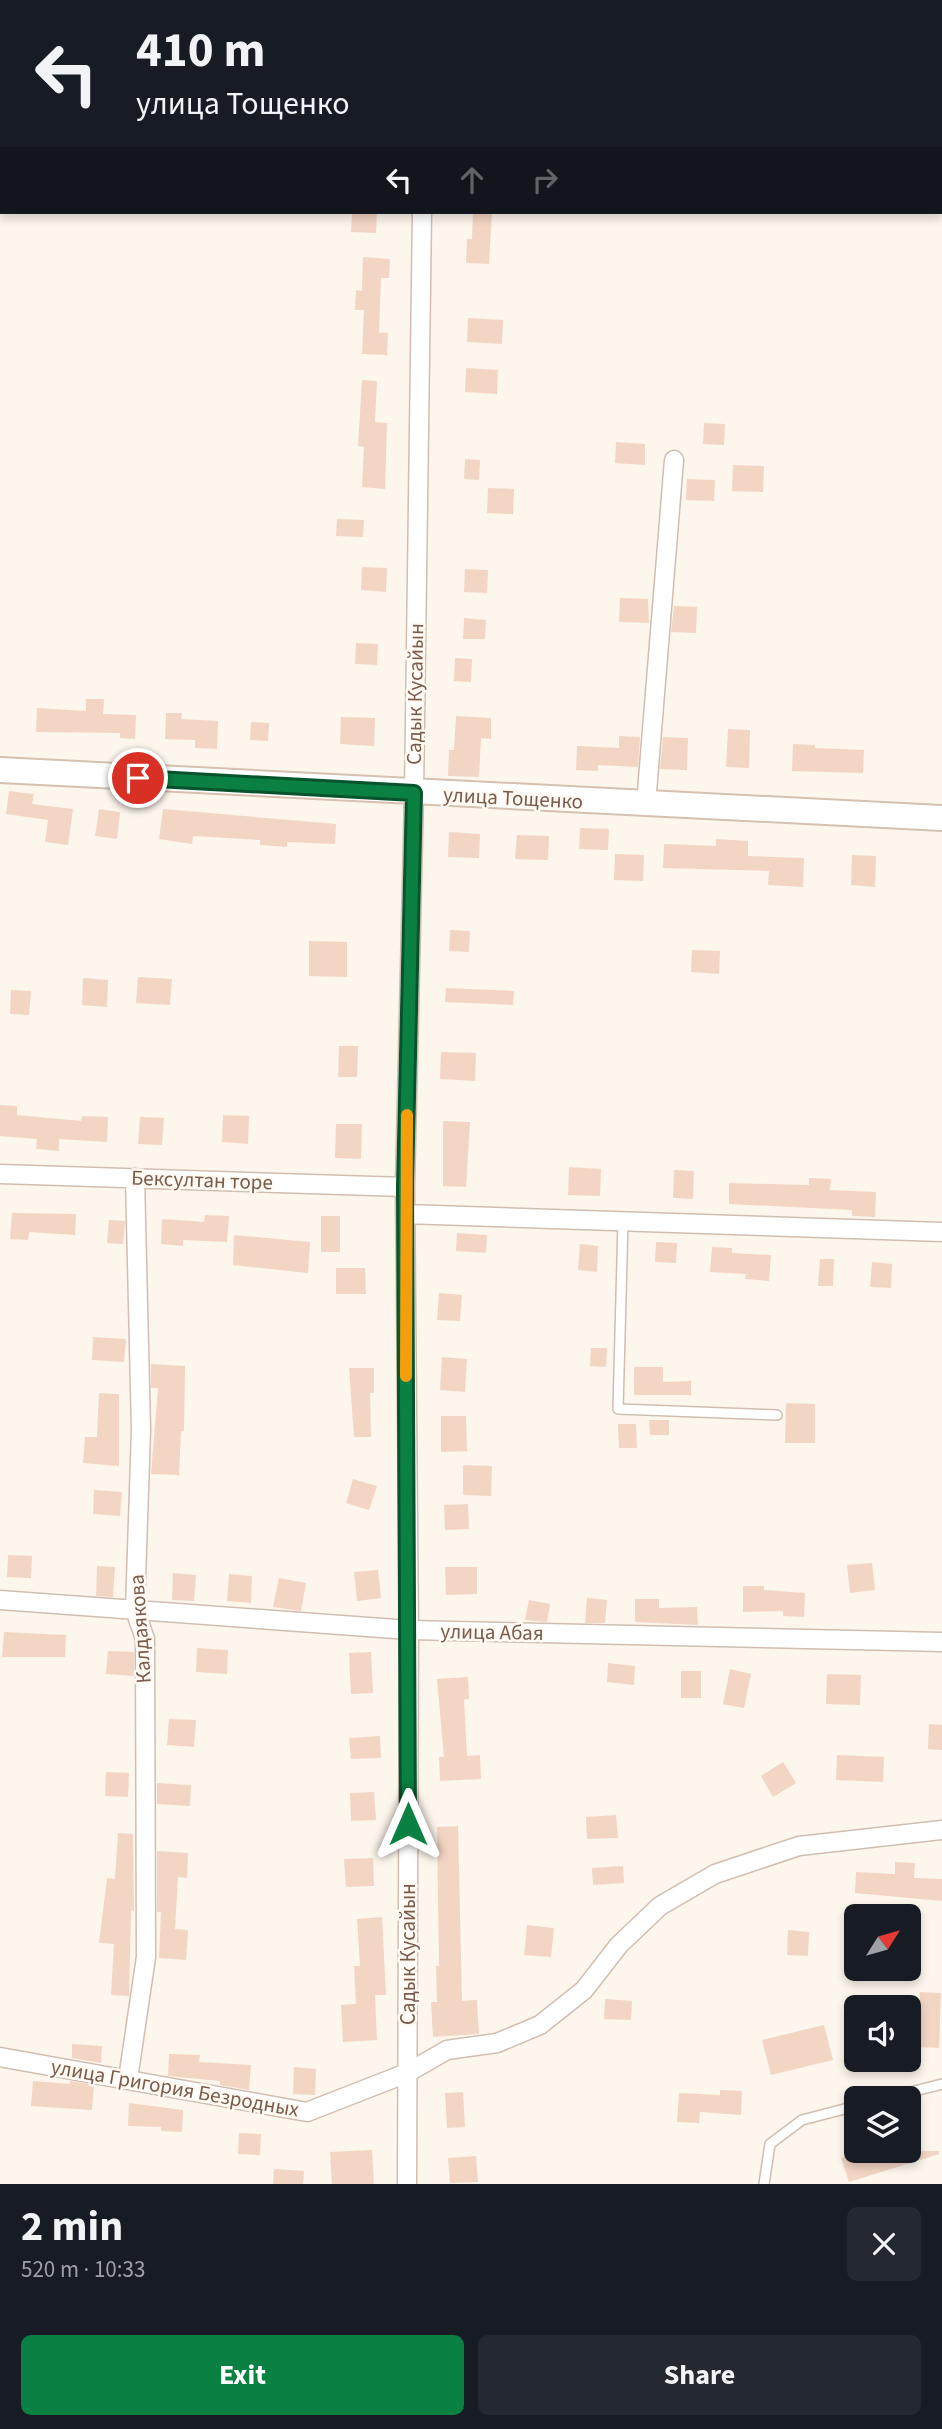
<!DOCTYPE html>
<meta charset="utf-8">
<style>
:root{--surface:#171b24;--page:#242831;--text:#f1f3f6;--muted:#9ea1a6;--accent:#0b8043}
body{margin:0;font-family:"Source Sans 3",sans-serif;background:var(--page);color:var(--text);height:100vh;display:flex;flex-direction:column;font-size:26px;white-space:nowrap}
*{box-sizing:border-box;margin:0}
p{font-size:23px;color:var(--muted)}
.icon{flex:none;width:38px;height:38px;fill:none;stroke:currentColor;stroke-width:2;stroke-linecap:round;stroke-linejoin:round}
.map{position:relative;height:2184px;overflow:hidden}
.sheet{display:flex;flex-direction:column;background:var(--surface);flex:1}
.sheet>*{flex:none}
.banner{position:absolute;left:0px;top:0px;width:943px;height:214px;box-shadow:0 4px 10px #0003;background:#171b24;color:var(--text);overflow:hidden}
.needle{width:46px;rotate:53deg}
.controls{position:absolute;left:844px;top:1904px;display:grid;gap:14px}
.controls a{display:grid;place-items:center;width:77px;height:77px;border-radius:10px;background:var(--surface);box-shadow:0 4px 10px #0003;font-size:35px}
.pin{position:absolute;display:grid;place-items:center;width:60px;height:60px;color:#fff;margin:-30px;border:4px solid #fff;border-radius:50%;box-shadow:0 2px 7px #0007}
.me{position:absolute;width:77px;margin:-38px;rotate:0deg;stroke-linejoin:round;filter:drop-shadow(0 0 5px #0008)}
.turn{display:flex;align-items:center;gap:24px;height:147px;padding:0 21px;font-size:32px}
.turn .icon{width:91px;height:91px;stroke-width:2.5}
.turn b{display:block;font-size:49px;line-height:60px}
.lanes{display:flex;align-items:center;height:66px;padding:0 21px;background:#0003;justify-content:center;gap:35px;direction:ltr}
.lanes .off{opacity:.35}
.round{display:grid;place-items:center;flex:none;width:74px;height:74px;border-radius:10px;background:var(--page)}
.overview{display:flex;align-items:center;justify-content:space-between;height:119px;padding:0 21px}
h1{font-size:42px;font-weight:700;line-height:52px}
.primary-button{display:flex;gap:14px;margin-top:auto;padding:14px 21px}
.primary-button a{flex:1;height:80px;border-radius:10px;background:var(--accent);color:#fff;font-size:28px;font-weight:700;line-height:80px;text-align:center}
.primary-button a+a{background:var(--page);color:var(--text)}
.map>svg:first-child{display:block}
.building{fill:#f3d5c3}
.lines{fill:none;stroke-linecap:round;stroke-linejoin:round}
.lane-casing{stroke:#d1beb0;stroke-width:12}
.street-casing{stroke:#d1beb0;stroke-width:21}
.secondary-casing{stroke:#d6c0b0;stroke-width:28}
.lane{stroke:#fff;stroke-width:9}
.street{stroke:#fff;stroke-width:18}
.secondary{stroke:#fff;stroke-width:24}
.route-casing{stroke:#07532c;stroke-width:18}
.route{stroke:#0b8043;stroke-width:12}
.slow{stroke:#f59e0b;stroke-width:12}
.labels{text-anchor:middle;stroke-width:5;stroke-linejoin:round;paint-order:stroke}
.street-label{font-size:21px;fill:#7a5c4d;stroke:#fffaf3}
</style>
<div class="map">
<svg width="942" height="2184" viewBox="0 0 942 2184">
<rect width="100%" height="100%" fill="#fdf6ec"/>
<path class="building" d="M352 212H377L376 233 351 232Z
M473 212H492L489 264 466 263 467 239H472Z
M363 257 390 259 389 278H381L379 333H388L387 355 362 354 364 310H355L356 290 362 291Z
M468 318 503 320 502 344 467 342Z
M466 368 498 370 497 394 465 392Z
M362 380 377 381 375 422 387 423 385 489 362 487 364 447 358 446Z
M704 423 725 424 724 445 703 444Z
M616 442 645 444V465L615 463Z
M465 459 480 460 479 480 464 479Z
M733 465 764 466 763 492 732 491Z
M687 479 715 480 714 501 686 500Z
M488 488 514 489 513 514 487 513Z
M337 519 364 520 363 537 336 536Z
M362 567 387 568 386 592 361 590Z
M465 569 488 570 487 593 464 592Z
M620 598 648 599 649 623 619 622Z
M674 606 697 607 696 633 671 632Z
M464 618 486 620 485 639H463Z
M356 643 378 644 377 665 355 664Z
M455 658 472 659 471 682 454 681Z
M86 699H104L103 714 136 715 135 739 120 738V733L36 732 37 708 86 711Z
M166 713H182L181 719 218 721 217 749 195 748V740L165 739Z
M456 716 491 718V739L481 738 479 777 448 776 449 750H454Z
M341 717 375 718 374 746 340 744Z
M251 722 269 723 268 741 250 740Z
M728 729 750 730 749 768 726 767Z
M619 736 640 737 638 767 598 765V771L576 770 577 746 619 748Z
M663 737 688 738 687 770 660 769Z
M793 744 815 745V748L864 750 863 773 792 771Z
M9 791 34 794 32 804 73 809 68 845 45 842 48 820 6 814Z
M99 809 120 812 117 839 95 836Z
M163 809 336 824 335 844 287 842V847L260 845V840L193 836 192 844 159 839Z
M580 828 609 829 608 850 579 849Z
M449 832 480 834 479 858 448 857Z
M517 835 549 836 548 860 515 859Z
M716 839 748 841V856L804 858 803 887 768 885 769 871 663 868 664 844 716 846Z
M615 854 644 855 643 881 614 880Z
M852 855 876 856 875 887 851 885Z
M450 930 470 931 469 952 449 951Z
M309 941 347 942V977L309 976Z
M692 950 720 951 719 974 691 972Z
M138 977 172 979 170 1005 136 1003Z
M83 978 108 980 107 1007 82 1005Z
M446 988 514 991 513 1005 445 1002Z
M11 990 31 991 29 1015 10 1014Z
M339 1046H358L357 1077H338Z
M441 1052 476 1053 475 1081 440 1079Z
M0 1105 17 1106V1115L81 1121 82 1116 108 1117 107 1142 59 1139V1151L36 1149 37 1139 0 1136Z
M223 1115 249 1116 248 1144 222 1142Z
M140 1117 164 1118 162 1145 138 1144Z
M443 1121 470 1122 466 1187 443 1186Z
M336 1124H362L361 1159 335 1158Z
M569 1167 601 1169 600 1196 568 1195Z
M674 1170 694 1171 693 1199 673 1198Z
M809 1178 831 1179 830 1190 876 1192 875 1217 852 1216V1210L729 1204V1183L809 1185Z
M12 1213 76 1214 75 1235 29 1232 28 1240 10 1239Z
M205 1215 229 1216 227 1242 183 1240V1246L161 1244 162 1219 204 1222Z
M321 1216H340V1252H321Z
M109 1220 125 1221 123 1244 107 1243Z
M457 1233 487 1235 486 1253 456 1251Z
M234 1235 310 1242 308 1273 233 1265Z
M656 1242 677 1243 676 1263 655 1262Z
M580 1244 598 1246 597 1272 578 1270Z
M712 1247 732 1248V1253L771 1255 769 1281 745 1279 746 1274 710 1272Z
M820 1259H834L833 1286H818Z
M872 1262 892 1264 891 1288 870 1287Z
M336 1268H365L366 1294H336Z
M439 1293 462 1295 460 1321 437 1320Z
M93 1337 126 1339 124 1362 92 1360Z
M591 1348H607L606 1367 590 1366Z
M442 1357 467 1359 465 1392 440 1390Z
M151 1364 185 1366 184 1431H181L179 1475 151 1474 158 1388H151Z
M634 1367H663V1382L691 1381V1395H634Z
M349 1368H374V1393H370L371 1437H354Z
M99 1393 119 1394V1466L83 1463 85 1437H97Z
M786 1403 815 1404V1443H785Z
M441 1416H466L467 1451 441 1452Z
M649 1420H669V1435H650Z
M618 1424H636L637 1448H619Z
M463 1465 492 1466 491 1496 463 1495Z
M353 1479 377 1486 369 1510 346 1503Z
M94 1490 122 1492 120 1516 93 1514Z
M468 1504 469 1529 445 1530 444 1505Z
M8 1555 32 1556 31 1578 7 1577Z
M872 1563 875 1590 850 1593 847 1565Z
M97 1566 115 1567 113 1597 96 1596Z
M445 1567H477V1594L446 1595Z
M378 1570 381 1598 357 1601 354 1572Z
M173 1573 196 1575 194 1601 172 1600Z
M229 1574 252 1576 251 1603 227 1601Z
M279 1578 306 1583 301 1611 273 1607Z
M743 1586H764V1590L805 1593 804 1617 783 1616V1611L743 1612Z
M587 1598 607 1600 605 1623H585Z
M635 1599H659V1608L697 1607 698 1625 635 1622Z
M529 1600 550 1604 547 1622 525 1620Z
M4 1632 66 1635 65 1657H2Z
M197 1648 228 1650 227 1674 196 1672Z
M108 1651 134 1652V1676L106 1674Z
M371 1652 373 1693 351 1694 349 1653Z
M608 1663 635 1666 634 1685 607 1682Z
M730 1669 751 1674 744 1708 723 1704Z
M681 1671H701V1698H681Z
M827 1674 861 1675 860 1705 826 1704Z
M468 1677 469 1699H464L467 1756 480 1755 481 1779 440 1781 439 1757H444L437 1679Z
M169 1719 196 1720 194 1747 167 1745Z
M929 1724 942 1725V1750L928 1749Z
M380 1736 381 1758 351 1759 349 1738Z
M837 1755 884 1757 883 1782 836 1780Z
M783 1762 796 1783 773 1797 761 1776Z
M106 1772 129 1773 128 1797 105 1796Z
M157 1783 191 1785 190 1806 157 1804Z
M374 1792 376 1820 351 1821 350 1793Z
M616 1815 618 1838 587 1839 586 1817Z
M458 1826 462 2001 477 2000 479 2034 433 2037 431 2002H437L436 1966H439L437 1827Z
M118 1833 133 1834 134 1911 131 1910 129 1996 111 1995 114 1944 99 1943 107 1878 115 1879Z
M157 1851 188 1853 187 1878 178 1877 175 1929 188 1930 186 1960 159 1958 161 1912H157Z
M373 1858 374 1886 346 1887 344 1859Z
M895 1862 915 1863 914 1878 942 1879V1901L855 1893 856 1872 895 1874Z
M623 1866 624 1883 593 1885 592 1868Z
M382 1917 386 1995H375L377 2040 343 2042 341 2005 356 2004 354 1966H360L357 1919Z
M527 1925 554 1928 551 1957 524 1955Z
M788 1930 809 1932 808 1956 787 1955Z
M920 1992 941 1993 939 2048 917 2047Z
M605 1999 632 2001 631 2020 604 2019Z
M824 2025 833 2060 771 2075 762 2040Z
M72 2044 102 2046 101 2063 72 2058Z
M169 2054 200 2055 199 2062 251 2065 249 2090 220 2085V2081L168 2076Z
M294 2067 316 2069 315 2095 293 2094Z
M33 2081 70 2084V2081L94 2085 92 2110 31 2106Z
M720 2090 742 2091 741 2115 700 2112 699 2123 677 2122 679 2093 720 2095Z
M463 2092 465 2127 447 2128 445 2093Z
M129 2103 183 2110 182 2132 161 2131V2127L128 2126Z
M239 2133 261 2134 260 2155 238 2154Z
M372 2150 374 2184H332L330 2152Z
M864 2151H939V2154L849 2182 841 2158Z
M476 2156 478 2182 450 2183 448 2158Z
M274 2169 304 2171 303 2184H273Z"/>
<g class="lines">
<g class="lane-casing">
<path id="lane" d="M623 1222 618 1409 777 1415
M887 2098 942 2084
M764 2184 770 2144 802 2120 856 2106"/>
</g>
<g class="street-casing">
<path id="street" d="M425 2V0
M696 2V0
M646 804 674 460
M0 1174 405 1187
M405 1214 942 1232
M0 1600 409 1630 942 1642
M0 2057 307 2112 407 2073 447 2050 497 2043 540 2025 584 1990 619 1945 660 1906 715 1874 799 1846 942 1830
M128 2079 146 1957 145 1639 135 1610 141 1430 135 1178
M407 2184 409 1630 405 1187 414 793 422 212"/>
</g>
<g class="secondary-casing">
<path id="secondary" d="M0 82 2 81
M0 770 942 818"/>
</g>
<use href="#lane" class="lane"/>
<use href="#street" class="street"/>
<use href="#secondary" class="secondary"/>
</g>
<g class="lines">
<g class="route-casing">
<path id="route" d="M138 778 414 793 405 1186 408 1824"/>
</g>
<use href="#route" class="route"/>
<path class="slow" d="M406 1376 407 1115"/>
</g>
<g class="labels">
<g class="street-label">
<text transform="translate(415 694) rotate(-89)" y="7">Садык Кусайын</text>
<text transform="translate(513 798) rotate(3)" y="7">улица Тощенко</text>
<text transform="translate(202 1180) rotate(2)" y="7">Бексултан торе</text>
<text transform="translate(140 1629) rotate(-94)" y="7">Калдаякова</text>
<text transform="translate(492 1632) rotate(1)" y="7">улица Абая</text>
<text transform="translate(408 1954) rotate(-90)" y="7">Садык Кусайын</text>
<text transform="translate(175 2088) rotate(10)" y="7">улица Григория Безродных</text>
</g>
</g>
</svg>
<div class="controls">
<a><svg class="needle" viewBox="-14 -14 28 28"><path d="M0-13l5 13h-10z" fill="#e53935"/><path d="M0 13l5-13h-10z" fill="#9ea1a6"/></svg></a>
<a><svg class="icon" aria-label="sound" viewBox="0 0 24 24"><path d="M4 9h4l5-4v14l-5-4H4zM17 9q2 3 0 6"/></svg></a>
<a><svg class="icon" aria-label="layers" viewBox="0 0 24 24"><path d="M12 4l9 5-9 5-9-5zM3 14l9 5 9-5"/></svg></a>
</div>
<div class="pin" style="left:138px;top:778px;background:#d93025"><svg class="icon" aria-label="arrive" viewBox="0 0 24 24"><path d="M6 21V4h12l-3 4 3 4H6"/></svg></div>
<svg class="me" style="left:408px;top:1824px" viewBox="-20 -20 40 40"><path d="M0-17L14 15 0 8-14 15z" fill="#0b8043" stroke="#fff" stroke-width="4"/></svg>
<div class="banner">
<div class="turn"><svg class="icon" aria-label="left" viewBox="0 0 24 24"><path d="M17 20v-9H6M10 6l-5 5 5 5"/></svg><div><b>410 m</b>улица Тощенко</div></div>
<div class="lanes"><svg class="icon" aria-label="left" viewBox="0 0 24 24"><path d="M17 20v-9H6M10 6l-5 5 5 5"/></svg><svg class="icon off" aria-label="ahead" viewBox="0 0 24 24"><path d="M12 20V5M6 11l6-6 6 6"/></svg><svg class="icon off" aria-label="right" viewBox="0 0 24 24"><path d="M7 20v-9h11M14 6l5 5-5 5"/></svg></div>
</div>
</div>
<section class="sheet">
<div class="overview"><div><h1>2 min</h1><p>520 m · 10:33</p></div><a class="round"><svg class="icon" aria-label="close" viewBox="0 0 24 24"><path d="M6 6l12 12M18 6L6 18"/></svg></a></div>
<div class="primary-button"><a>Exit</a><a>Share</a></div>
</section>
